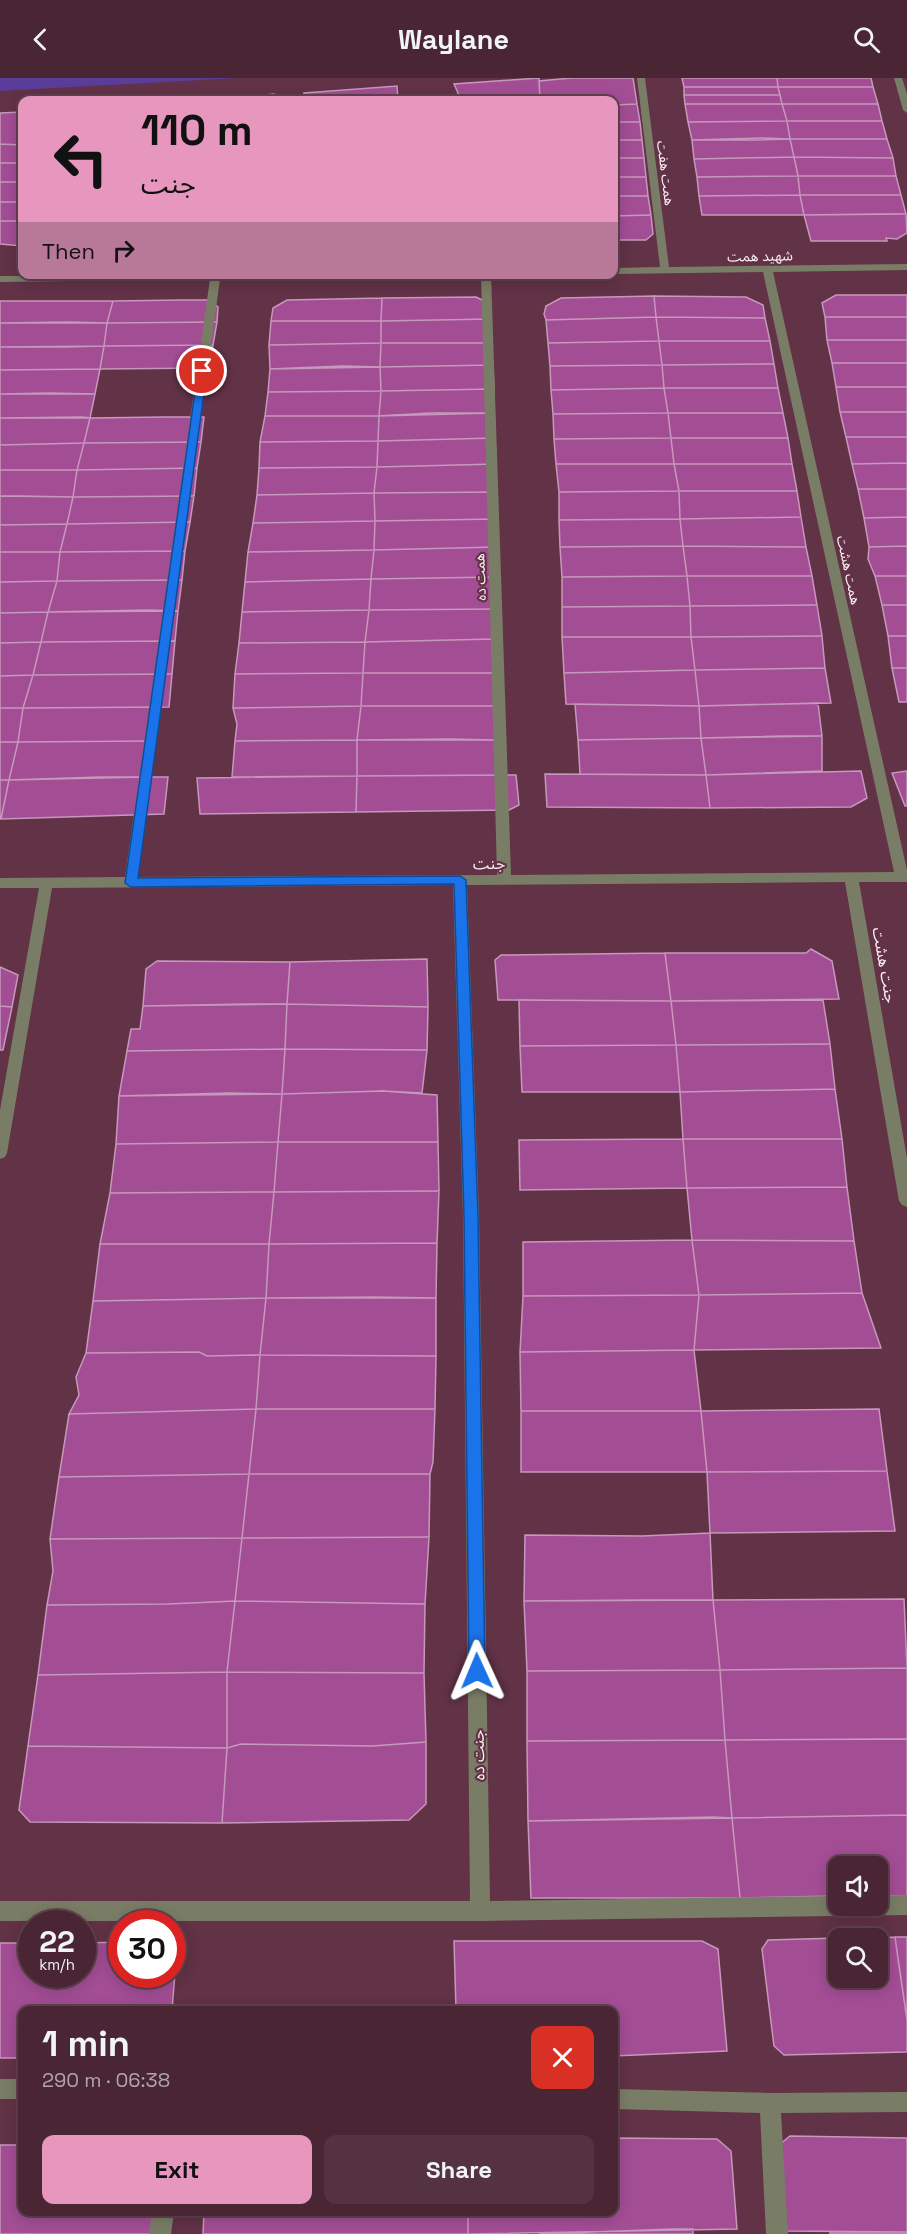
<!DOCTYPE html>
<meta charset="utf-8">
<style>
:root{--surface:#4a2635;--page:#543241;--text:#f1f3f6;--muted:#b2a5ad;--line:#614350;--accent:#e797bd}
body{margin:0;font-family:"Space Grotesk","Noto Sans Arabic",sans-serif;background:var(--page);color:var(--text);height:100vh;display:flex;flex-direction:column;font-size:22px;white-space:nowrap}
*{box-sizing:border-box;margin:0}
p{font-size:20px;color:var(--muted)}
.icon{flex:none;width:33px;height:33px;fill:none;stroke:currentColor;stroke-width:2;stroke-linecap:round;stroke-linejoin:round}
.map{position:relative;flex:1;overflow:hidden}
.sheet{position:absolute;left:18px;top:1928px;width:600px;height:210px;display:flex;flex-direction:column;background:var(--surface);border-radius:12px;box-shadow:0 3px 15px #0003,0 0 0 2px var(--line)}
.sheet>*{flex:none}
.guide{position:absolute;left:18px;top:18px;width:600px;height:183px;border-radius:12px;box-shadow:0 3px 15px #0003,0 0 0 2px var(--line);background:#e797bd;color:#111;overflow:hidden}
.controls{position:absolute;left:828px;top:1778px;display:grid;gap:12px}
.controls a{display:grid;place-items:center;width:60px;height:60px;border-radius:12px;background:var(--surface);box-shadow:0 3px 15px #0003,0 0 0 2px var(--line);font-size:30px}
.speed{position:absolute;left:18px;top:1832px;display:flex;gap:12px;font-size:30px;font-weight:700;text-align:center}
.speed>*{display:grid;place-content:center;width:78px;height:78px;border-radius:50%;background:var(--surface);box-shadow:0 3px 15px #0003,0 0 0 2px var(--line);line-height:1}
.speed small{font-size:15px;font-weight:400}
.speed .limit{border:9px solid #d22;background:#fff;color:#111}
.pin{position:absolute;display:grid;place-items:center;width:51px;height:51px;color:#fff;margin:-26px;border:3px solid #fff;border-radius:50%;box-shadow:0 2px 6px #0007}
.me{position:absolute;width:66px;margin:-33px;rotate:359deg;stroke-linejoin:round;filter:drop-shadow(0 0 4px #0008)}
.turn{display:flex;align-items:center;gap:21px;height:126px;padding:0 24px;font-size:27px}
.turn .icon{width:78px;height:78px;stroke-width:2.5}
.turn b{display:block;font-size:42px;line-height:51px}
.then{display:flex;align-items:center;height:57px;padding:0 24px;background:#0003;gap:12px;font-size:22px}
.round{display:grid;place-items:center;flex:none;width:63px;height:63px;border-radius:12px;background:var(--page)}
.summary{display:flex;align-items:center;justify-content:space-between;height:102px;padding:0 24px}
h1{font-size:36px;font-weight:600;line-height:45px}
.cta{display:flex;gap:12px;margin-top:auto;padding:12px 24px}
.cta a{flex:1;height:69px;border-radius:12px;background:var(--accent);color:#111;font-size:24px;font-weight:600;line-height:69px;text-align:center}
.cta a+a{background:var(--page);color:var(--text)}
header{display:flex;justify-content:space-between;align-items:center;height:78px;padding:0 24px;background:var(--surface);font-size:27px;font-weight:600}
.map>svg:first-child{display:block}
.green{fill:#593d99}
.building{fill:#a34d95;stroke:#c698bc;stroke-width:1.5}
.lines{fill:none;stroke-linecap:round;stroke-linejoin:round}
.minor{fill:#797d66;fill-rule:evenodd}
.route{fill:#1a73e8;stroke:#114b97;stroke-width:1.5}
.labels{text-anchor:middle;stroke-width:4.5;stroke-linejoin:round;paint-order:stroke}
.far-street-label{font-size:14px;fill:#fceff3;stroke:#623247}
.street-label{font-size:16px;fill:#fceff3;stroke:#623247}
</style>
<header><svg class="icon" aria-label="back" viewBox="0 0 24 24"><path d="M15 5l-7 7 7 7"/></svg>Waylane<svg class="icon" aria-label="search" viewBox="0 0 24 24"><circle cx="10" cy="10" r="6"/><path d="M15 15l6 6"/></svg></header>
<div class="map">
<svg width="907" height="2156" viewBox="0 0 907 2156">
<rect width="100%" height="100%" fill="#623247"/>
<path class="green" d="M0 0H238L0 13Z"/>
<path class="building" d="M539 0 540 22H454L458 15 454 6Z
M571 0H633L637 26 614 27V22H540L539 3Z
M682 0H777L778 9H684Z
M777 0H871L873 9H778Z
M397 8 398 22H303L304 15Z
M684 9H778L780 17H684Z
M778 9H873L878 26H782Z
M274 16V19L304 17 303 22H217Z
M684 17H780L782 26H685Z
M637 26 640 44H614V27Z
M685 26H782L787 43 688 44Z
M782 26H878L882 43H787Z
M22 34V67L0 66V35Z
M787 43 790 61 754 62H692L688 44Z
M787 43H882L887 61H790Z
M614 44H640L642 62H614Z
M762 60 790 61 794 79 694 81 692 62Z
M790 61H887L893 80 794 79Z
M614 62H642L644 80H614Z
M0 66 22 67V85H0Z
M794 79 798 98 697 99 694 81Z
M794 79 893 80 896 98H798Z
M614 80H644L646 99H614Z
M0 85H22V104H0Z
M798 98 800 117 699 118 697 99Z
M798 98H896L901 117H800Z
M614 99H646L648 118H614Z
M0 104H22V124H0Z
M800 117H901L906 136 804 137Z
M800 117 804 137H702L699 118Z
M614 118H648L651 137 614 138Z
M0 124H22V143H0Z
M878 136H906L907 155 897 161 886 160 887 163H811L804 137Z
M651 137 653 156 646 162H614V138Z
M0 143H22V168L0 166Z
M836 217H907V239H825L822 225Z
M654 218 656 239 546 242 544 236 546 228 561 220Z
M654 218 746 219 763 227 765 240 656 239Z
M476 219 490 226 491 241 381 243 382 220Z
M382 220 381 243H271L273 230 287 222Z
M183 222H209L218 229 217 244 107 245 113 223Z
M0 223H113L107 245H0Z
M656 239 659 263 548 265 546 242Z
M656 239 765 240 770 263H659Z
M825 239H907V262H827Z
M491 241 489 265H381V243Z
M271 243H381V265L269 267Z
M217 244 213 267 104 268 107 245Z
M0 245 67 244 107 245 104 268 66 269H0Z
M827 262H907V285H832Z
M659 263H770L774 286 662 287Z
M659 263 662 287 550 288 548 265Z
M381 265 380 289 270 291 269 267Z
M381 265H489L493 287 380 289Z
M213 267 211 290 100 291 104 268Z
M104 268 100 291 0 292V269Z
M832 285H907V309H836Z
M774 286 778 310H664L662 287Z
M493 287 494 311 381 313 380 289Z
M662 287 664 310 551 312 550 288Z
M343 288 380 289 381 313 268 314 270 291Z
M100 291 95 316H0V292Z
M836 309H907V334H840Z
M664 310H778L783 335H668Z
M664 310 668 335 553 336 551 312Z
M494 311V335L379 338 381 313Z
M381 313 379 338H265L268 314Z
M0 316 49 315 95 316 90 340H0Z
M840 334H907V359H846Z
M431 335H494L495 360 378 363 379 338Z
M668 335H783L788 360H671Z
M668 335 671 360 554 361 553 336Z
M265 338H379L378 363 260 364Z
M164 339H204L201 364 84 365 90 340Z
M0 340 82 339 90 340 84 365 0 367Z
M846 359H907V385L852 386Z
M495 360 496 386 377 389 378 363Z
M671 360H788L792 386H674Z
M671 360 674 386H556L554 361Z
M378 363 377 389 259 390 260 364Z
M201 364 197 390 77 392 84 365Z
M84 365 77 392H0V367Z
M907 385V411H858L852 386Z
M496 386V414L374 415 377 389Z
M556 386H674L679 413 559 414Z
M674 386H792L797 413H679Z
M377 389 374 415 257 417 259 390Z
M197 390 194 418 73 419 77 392Z
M0 392H77L73 419 0 418Z
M858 411H907V439L864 440Z
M679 413 680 441 559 442V414Z
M679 413H797L801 439 680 441Z
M496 414 495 441 375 443 374 415Z
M374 415 375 443 253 445 257 417Z
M0 418H19L73 419 67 446 0 447Z
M194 418 190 444 67 446 73 419Z
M801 439 806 469 683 468 680 441Z
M907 439V468L869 469 864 440Z
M495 441 496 469 374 472 375 443Z
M680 441 683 468 560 469 559 442Z
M375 443 374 472 248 474 253 445Z
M190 444 185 473 60 474 67 446Z
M67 446 60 474H0V447Z
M683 468 687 498 562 499 560 469Z
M683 468 806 469 812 498H687Z
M907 468V498H875L868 481 869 469Z
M496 469V499L371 501 374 472Z
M374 472 371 501 245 504 248 474Z
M185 473 182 502 57 503 60 474Z
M0 474H60L57 503 0 504Z
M687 498 690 528 562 529V499Z
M687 498H812L817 527 690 528Z
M875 498H907V527H882Z
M496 499 497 531 369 532 371 501Z
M371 501 369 532 242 534 245 504Z
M182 502 178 533 48 534 57 503Z
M57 503 48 534 0 535V504Z
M817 527 822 558 691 559 690 528Z
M882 527H907V558H888Z
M690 528 691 559H562V529Z
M497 531 494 561 365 564 369 532Z
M148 532 178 533 175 563 41 564 48 534Z
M369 532 365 564 239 565 242 534Z
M48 534 41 564 0 565V535Z
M822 558 825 590 695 592 691 559Z
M888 558H907V590H892Z
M562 559H691L695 592 564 595Z
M494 561 495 595H363L365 564Z
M175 563 172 596 33 597 41 564Z
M41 564 33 597 0 598V565Z
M365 564 363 595 235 596 239 565Z
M825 590 831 625 699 628 695 592Z
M892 590H907V624H899Z
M695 592 699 628 566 626 564 595Z
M363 595 361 628 233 630 235 596Z
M363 595H495L496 628H361Z
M172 596 169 629 23 630 33 597Z
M33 597 23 630H0V598Z
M818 625 822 658 701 660 699 628Z
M575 626 699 628 701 660 578 662Z
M361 628 357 662 235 663 237 646 233 630Z
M361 628H496L497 662H357Z
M157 629 152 663 18 664 23 630Z
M0 630H23L18 664H0Z
M782 658H822V693L706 697 701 660Z
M701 660 706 697 580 696 578 662Z
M450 661 497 662 498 697 357 698V662Z
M357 662V698L232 699 235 663Z
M152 663 146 699 9 702 18 664Z
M0 664H18L9 702H0Z
M861 693 867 720 851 729 710 730 706 697Z
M907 693V728H905L892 695Z
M545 696 706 697 710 730 547 729Z
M516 697 519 727 509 732 356 734 357 698Z
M357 698 356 734 200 736 197 700Z
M99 699H168L164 736 1 741 9 702Z
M0 702H9L1 741H0Z
M811 871 832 883 839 921 671 923 665 875H806Z
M665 875 671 923 498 922 495 882 501 877Z
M427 881 428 929 287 926 290 884Z
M157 883 290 884 287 926 143 928 146 891Z
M0 889 18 897 12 929 0 928Z
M519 922 671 923 676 967 520 968Z
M823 922 830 966 676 967 671 923Z
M248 926H287L285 971 127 973 131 951H140L143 928Z
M287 926 428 929 427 972 285 971Z
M0 928 12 929 3 972H0Z
M830 966 835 1011 680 1014 676 967Z
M676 967 680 1014H522L520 968Z
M285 971 282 1016 119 1018 127 973Z
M285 971 427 972 422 1015 383 1013 282 1016Z
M835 1011 842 1061H683L680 1014Z
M383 1013 437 1017 438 1064H278L282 1016Z
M229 1015 282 1016 278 1064 116 1066 119 1018Z
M683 1061 687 1110 520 1112 519 1062Z
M683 1061H842L847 1109 687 1110Z
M278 1064 274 1114 110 1115 116 1066Z
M278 1064H438L439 1113 274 1114Z
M847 1109 854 1163 692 1162 687 1110Z
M439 1113 437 1165 269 1166 274 1114Z
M274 1114 269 1166H100L110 1115Z
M692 1162 699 1217 523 1218V1164Z
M692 1162 854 1163 862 1215 699 1217Z
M437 1165 436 1220H266L269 1166Z
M100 1166H269L266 1220 93 1223Z
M862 1215 881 1270 694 1272 699 1217Z
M699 1217 694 1272 520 1274 523 1218Z
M374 1219 436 1220V1278L260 1277 266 1220Z
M266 1220 260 1277 207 1278 199 1274 86 1275 93 1223Z
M694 1272 701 1333H521L520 1274Z
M199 1274 207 1278 260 1277 256 1331 69 1336 79 1317 76 1299 86 1275Z
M260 1277 436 1278 435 1331H256Z
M256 1331H435L433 1384 430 1396H249Z
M256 1331 249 1396 59 1399 69 1336Z
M879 1331 887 1393 707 1394 701 1333Z
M521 1333H701L707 1394H521Z
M887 1393 895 1453 710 1455 707 1394Z
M249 1396 242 1460 50 1461 59 1399Z
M249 1396H430L429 1459 242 1460Z
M710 1455 713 1522 524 1523 525 1457 642 1458Z
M429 1459 425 1526 235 1523 242 1460Z
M242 1460 235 1523 168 1526 47 1527 53 1493 50 1461Z
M904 1521 907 1590 720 1592 713 1522Z
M645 1522H713L720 1592 527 1593 524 1523Z
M235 1523 227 1594 38 1597 47 1527 168 1526Z
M235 1523 425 1526 424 1595 227 1594Z
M907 1590V1661L725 1662 720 1592Z
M720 1592 725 1662 527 1663V1593Z
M227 1594 424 1595 426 1664 372 1668 241 1666 227 1670Z
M227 1594V1670L28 1668 38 1597Z
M880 1661H907V1737L732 1740 725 1662Z
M725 1662 732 1740 528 1743 527 1663Z
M426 1664V1726L409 1742 222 1745 227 1670 241 1666 372 1668Z
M28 1668 227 1670 222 1745 30 1744 19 1732Z
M907 1737V1818H878V1788H838V1818L740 1820 732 1740Z
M713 1739 732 1740 740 1820H531L528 1743Z
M895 1859 907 1942V1974L784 1977 774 1968 762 1871 768 1862 838 1860V1899H878V1860H858Z
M895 1859H907V1942L899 1888Z
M454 1863H702L718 1871 727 1973 614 1978V1932H456Z
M122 1864V1896H172V1868L177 1870 172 1932H22V1980H0V1865H32V1896H82V1865Z
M790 2058 907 2060V2154L786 2153 779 2067Z
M614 2060 717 2061 731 2073 737 2151 468 2156V2133H614Z
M0 2067H22V2133H155L154 2156H0Z
M204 2133H468V2156H203Z
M672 2151H693V2156H539Z
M830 2154H907V2156H830Z"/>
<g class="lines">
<path class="minor" d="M637 0H645L669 189 907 186V192L773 194 907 792V804H859L907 1080V1129L902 1127 899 1123 845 804 467 807 479 1138 490 1823 838 1818V1827H878V1818L907 1817V1837L480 1843H0V1823H470L463 1138 453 807 52 810 7 1075 5 1079 0 1081V1032L39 810H0V800L125 799 210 201 0 204V198L419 196 414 199 220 201 138 799 497 797 481 196H491L511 797 894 794 763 194 614 196V190L660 189Z
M894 0H902L907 16V35L903 32Z
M0 2001H22V2021H0Z
M614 2011 770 2015 907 2014V2034L781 2035 788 2156H766L760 2035 614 2031Z
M152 2133H174L171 2156H149Z"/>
</g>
<path class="route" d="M202 290 207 293 138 800 460 798 466 802 478 1138 485 1593 483 1599 477 1601 471 1599 469 1593 464 1138 454 806 131 809 125 805 198 293Z"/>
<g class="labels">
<g class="far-street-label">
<text transform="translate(666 95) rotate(83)" y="5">همت هفت</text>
<text transform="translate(760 178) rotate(-1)" y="5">شهید همت</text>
<text transform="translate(849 492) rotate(78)" y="5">همت هشت</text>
<text transform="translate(480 499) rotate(-92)" y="5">همت ده</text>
</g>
<g class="street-label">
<text transform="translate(489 785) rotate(-1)" y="6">جنت</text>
<text transform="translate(885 887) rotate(80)" y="6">جنت هشت</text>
<text transform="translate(478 1677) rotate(-91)" y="6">جنت ده</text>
</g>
</g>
</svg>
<div class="controls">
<a><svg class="icon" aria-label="sound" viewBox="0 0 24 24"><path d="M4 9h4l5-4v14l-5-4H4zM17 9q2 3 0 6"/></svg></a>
<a><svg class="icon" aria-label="search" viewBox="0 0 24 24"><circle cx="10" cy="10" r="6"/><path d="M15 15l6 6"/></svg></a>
</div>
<div class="speed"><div>22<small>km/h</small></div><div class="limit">30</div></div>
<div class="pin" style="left:202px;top:293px;background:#d93025"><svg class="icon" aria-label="arrive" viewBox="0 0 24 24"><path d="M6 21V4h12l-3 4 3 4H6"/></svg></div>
<svg class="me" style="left:477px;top:1593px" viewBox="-20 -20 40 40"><path d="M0-17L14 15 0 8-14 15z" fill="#1a73e8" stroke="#fff" stroke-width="4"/></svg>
<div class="guide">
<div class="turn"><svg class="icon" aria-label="left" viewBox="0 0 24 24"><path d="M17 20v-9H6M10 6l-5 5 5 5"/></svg><div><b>110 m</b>جنت</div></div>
<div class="then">Then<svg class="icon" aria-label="right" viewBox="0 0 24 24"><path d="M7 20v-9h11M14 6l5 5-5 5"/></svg></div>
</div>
<section class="sheet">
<div class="summary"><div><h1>1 min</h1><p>290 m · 06:38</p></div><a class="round" style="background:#d93025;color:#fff"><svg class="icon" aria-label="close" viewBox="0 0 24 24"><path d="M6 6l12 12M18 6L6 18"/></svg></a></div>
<div class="cta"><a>Exit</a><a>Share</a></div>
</section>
</div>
